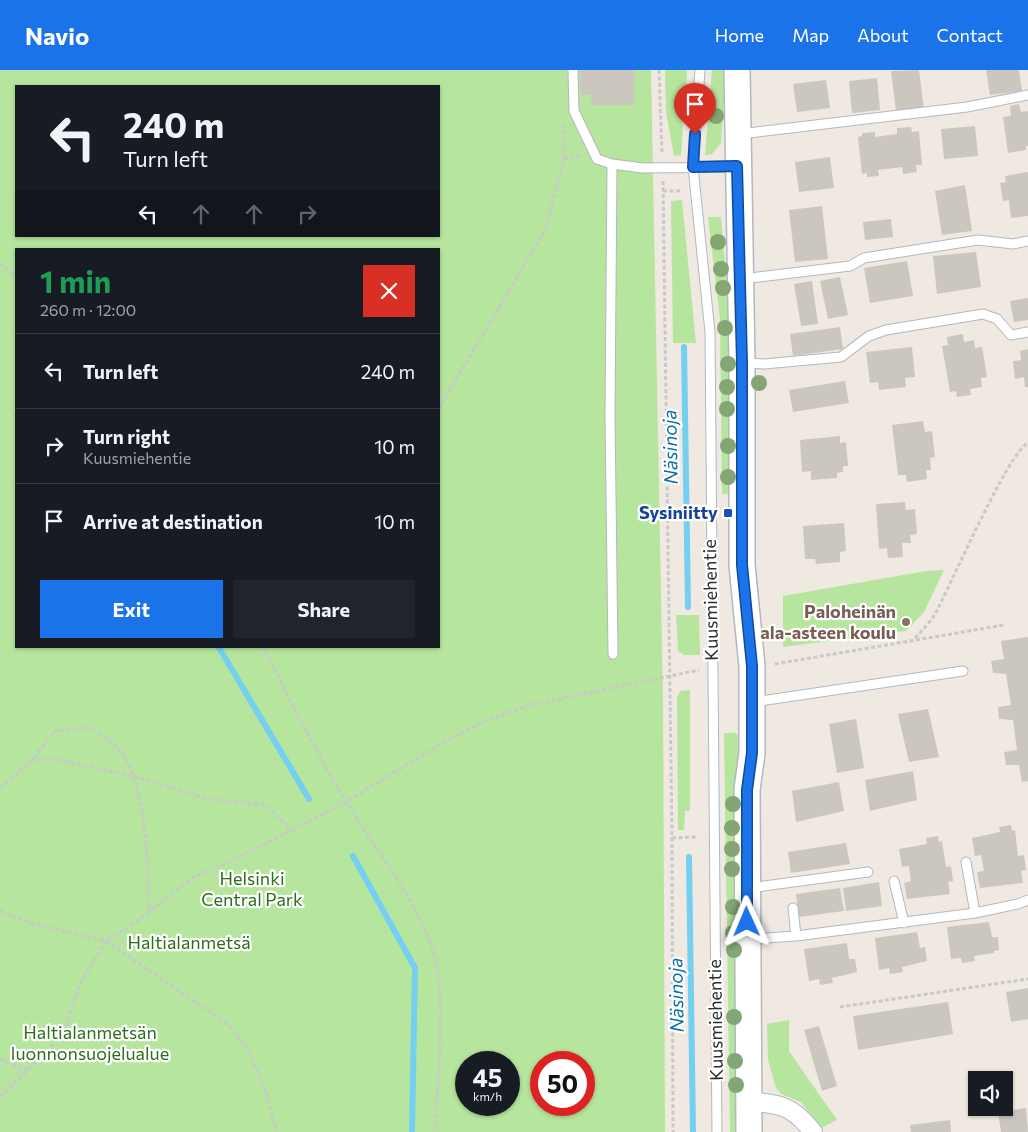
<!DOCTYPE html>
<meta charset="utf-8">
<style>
:root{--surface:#171b24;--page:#20242c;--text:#f1f3f6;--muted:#9ea1a6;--line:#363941;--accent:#1a73e8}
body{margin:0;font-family:Commissioner,sans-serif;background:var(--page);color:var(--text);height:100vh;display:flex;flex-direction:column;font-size:19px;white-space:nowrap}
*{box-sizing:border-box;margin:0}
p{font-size:16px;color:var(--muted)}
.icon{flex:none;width:28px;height:28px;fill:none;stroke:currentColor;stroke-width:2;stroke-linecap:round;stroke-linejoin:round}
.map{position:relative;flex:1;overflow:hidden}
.details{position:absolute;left:15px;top:178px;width:425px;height:400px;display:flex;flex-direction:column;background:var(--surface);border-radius:0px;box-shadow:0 1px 4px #0004}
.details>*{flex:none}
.banner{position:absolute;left:15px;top:15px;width:425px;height:152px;border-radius:0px;box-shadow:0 1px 4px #0004;background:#171b24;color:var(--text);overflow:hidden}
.buttons{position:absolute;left:968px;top:1001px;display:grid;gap:10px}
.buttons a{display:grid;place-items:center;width:45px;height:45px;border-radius:0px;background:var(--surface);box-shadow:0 1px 4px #0004;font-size:25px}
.speed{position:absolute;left:455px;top:981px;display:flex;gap:10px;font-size:25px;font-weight:700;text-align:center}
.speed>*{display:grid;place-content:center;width:65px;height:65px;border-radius:50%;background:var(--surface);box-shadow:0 1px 4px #0004;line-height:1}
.speed small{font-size:12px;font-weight:400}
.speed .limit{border:8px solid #d22;background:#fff;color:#111}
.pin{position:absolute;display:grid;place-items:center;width:42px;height:42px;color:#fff;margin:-51px -21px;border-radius:50% 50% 50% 0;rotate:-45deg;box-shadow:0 0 5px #0007}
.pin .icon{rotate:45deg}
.me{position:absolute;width:55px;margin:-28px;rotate:359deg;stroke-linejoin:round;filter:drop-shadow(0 0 4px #0008)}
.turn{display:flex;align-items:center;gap:18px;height:105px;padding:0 25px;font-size:22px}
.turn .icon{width:65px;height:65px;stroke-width:2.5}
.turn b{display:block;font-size:35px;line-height:42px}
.lanes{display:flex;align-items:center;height:48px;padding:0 25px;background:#0003;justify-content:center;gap:25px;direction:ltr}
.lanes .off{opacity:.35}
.round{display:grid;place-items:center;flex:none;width:52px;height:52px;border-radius:0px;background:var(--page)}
.headline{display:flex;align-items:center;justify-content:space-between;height:85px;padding:0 25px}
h1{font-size:30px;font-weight:700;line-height:38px;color:#1e9e55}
.cta{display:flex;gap:10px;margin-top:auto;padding:10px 25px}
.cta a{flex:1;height:58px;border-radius:0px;background:var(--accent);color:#fff;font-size:20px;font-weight:700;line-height:58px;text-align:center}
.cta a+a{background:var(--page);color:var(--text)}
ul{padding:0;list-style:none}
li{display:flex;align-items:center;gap:15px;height:75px;padding:0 25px;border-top:1px solid var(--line)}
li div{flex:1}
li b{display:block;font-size:19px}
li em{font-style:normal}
header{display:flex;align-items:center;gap:30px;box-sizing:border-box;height:70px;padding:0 25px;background:var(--accent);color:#fff}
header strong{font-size:24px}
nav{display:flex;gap:28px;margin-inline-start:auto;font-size:18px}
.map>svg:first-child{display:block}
.green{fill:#b6e59e;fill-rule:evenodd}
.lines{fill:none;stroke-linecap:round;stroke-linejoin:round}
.stream{stroke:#75cff0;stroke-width:6}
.building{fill:#cbc7bf}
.lane-casing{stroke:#b4b7c1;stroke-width:11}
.street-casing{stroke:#b4b7c1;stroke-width:20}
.secondary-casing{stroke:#b4b7c1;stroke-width:28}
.path{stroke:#c9c9c9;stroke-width:3;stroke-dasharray:4 2.5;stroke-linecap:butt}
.lane{stroke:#fff;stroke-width:9}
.street{stroke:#fff;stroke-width:18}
.secondary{stroke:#fff;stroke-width:25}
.tree{fill:#84a574}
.route-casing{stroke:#114b97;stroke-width:12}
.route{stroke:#1a73e8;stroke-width:9}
.transit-dot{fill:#1a4fb4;stroke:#fff;stroke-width:2}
.education-dot{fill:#8d6e63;stroke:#fff;stroke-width:2}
.labels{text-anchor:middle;stroke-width:4.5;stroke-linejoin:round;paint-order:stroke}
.transit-label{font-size:18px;font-weight:bold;fill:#164399;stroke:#fff;text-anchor:end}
.street-label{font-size:18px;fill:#2e2e2e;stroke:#fff}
.education-label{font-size:18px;font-weight:bold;fill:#785e54;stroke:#fff;text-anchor:end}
.park-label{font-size:18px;fill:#2c6e1b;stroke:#fff}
.water-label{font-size:19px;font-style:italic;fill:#0d6fa3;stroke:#fff}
</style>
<header>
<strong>Navio</strong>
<nav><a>Home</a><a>Map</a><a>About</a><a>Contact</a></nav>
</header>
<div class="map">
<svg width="1028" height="1062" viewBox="0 0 1028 1062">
<rect width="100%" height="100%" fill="#efe9e1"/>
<path class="green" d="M0 0H651L663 629 665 1062H0ZM16 16H439V166H16ZM16 179H439V576H16ZM466 992H509V1035H466ZM541 992H584V1035H541Z
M665 0H687L681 85 674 86 666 42Z
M712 0H726L721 73 712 84 705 85Z
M682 130 696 273H673L671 131Z
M708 147H721L729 238 733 424H722L720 249Z
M944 500 924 542 906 561 783 577V526L926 501Z
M676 545H699L700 585H684L678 581Z
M690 620V741H685L684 760H678L677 627 680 621Z
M724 663H736L742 672 741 1062H730Z
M789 950V981L837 1050 821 1058 801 1032 781 1024 776 1018 768 990 767 954Z"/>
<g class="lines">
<path class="stream" d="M684 277 688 537
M218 576 309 729
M353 786 415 898 412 1062
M689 787 693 1062"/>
</g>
<path class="building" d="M580 0H634V35H592L591 25H581Z
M919 0 924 39 896 42 891 1Z
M986 0H1019L1022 21 990 25Z
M877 8 880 40 852 43 849 11Z
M826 10 830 38 797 42 793 14Z
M1019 34 1021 42 1028 41V76H1026V80L1008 83 1003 47 1011 46 1010 36Z
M975 56 978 86 944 89 941 59Z
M911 57 912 62 919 61 922 95H916L917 102 903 104 902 97 878 100 879 106 867 107V103L862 104 858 67 862 66V63L875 62V67L897 64V58Z
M830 87 834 118 799 122 795 92Z
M1028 102V146L1011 148 1009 130 1003 131 1000 113 1006 112 1005 106Z
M965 115 972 161 942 165 935 121Z
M822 136 828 189 795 192 789 140Z
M891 149 893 167 865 170 863 152Z
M976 182 981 217 937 224 933 186Z
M907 191 913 226 870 233 864 198Z
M840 207 848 245 828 249 820 211Z
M812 211 818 254 801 256 794 214Z
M1028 228V250L1014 252 1010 231Z
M840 257 843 279 793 286 790 264Z
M963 264 964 272 974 270 975 278 982 277 987 307 981 308 982 317 970 319 971 325 957 327 956 321 950 322 942 276 948 275 947 267Z
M912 277 915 307 905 308 906 317 879 320 878 312 870 313 866 282Z
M1028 279V317H1025L1024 307 1015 309 1013 291 1021 290 1020 281Z
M845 311 849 333 793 342 789 320Z
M923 351 925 362 932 361 935 387 930 388 931 400H926L927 409 907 412 906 405H898L892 355Z
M840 366V373L846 372 848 396H843V402L837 403V408L811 410V401L802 402 800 370Z
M905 432 906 440 915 439 917 464 910 465 911 473H902L903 487 888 488 887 478 879 479 876 434Z
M844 453 846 481 840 482V492L816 494 815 489H805L803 456Z
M1028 567V711L1022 712 1019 695H1006L1004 682 1017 680 1013 650 999 649 998 637 1011 635 1006 604 993 603 991 591 1004 589 1001 571Z
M928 639 939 687 909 692 898 644Z
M856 649 864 698 837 703 829 654Z
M913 701 917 730 870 741 865 710Z
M839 712 844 741 796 752 792 721Z
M1011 755 1012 761 1015 760 1018 786 1024 785 1026 800 1021 801 1023 813 980 818 977 802 984 801 981 785 975 786 972 768 1000 762 999 757Z
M938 766 939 772 942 771 946 797 951 796 953 811 948 812 950 824 907 829 904 813 911 811 909 796 902 797 899 779 927 774 926 768Z
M846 773 850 794 791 803 788 782Z
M879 812 882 836 846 841 843 818Z
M840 818 844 841 799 847 796 824Z
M989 852 992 867H998L999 880 994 881V883L974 886 975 891 962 893 961 888 951 889 947 857Z
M917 862 920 878 925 877 927 891 902 897 903 902 890 904 889 898 879 900 875 868Z
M847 873 849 889H855L857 902 832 908 833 913 820 915 819 909 809 911 804 879Z
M1028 918V949L1011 952 1006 922Z
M948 932 953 964 858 980 853 946Z
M819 956 837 1016 822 1021 804 960Z
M1026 1038 1028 1062H1001L998 1042Z
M950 1050 951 1062H911L910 1055Z"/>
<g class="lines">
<g class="lane-casing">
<path id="lane" d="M573 0 574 41 597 89 612 94
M700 0 693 97 710 262 717 1062
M740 64 967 37 1028 25
M742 209 850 196 864 188 978 170 1013 174 1028 171
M745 293 764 294 841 287 869 266 886 260 983 244 997 249 1011 265 1028 262
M613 584 610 346 612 94 643 98 737 97
M754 632 963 601
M966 792 975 843
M894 811 904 853
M749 818 868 802
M793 838 796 866
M750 869 796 866 975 843 1018 834 1028 830"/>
</g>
<g class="street-casing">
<path id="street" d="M747 1031C780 1034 792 1035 813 1062"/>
</g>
<g class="secondary-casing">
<path id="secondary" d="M737 0 742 293V495L752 596V683L747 720 749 1062"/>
</g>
<path class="path" d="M659 0 662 84
M564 89 581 85
M663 111 672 768 673 1062
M663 121H682
M0 193 16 206
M439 338 546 159 564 89 563 53
M915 568C922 560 930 553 935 544 950 517 1008 382 1028 373
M262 576C290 628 316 683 347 733 375 779 430 847 437 899 445 948 437 1012 435 1062
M775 594 1004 555
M32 690 55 689 148 710 208 729 265 735 292 760
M0 718 32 690 55 661 90 658C99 664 108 669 116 676 147 706 148 798 149 840
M672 768 697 767
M0 841 31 853 106 871 229 955 248 979 265 1019 277 1062
M840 937 1028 909
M0 989 27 1000
M0 1027 64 964 79 915 106 871 136 852 192 808 252 781 346 732 441 674 487 650 530 635 699 600"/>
<use href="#lane" class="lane"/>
<use href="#street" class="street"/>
<use href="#secondary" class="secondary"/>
</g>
<g class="tree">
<circle cx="716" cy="46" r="8"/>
<circle cx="718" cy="172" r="8"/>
<circle cx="721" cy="199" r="8"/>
<circle cx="723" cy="218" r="8"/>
<circle cx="725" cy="258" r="8"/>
<circle cx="728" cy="294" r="8"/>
<circle cx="759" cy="313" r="8"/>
<circle cx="727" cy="317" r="8"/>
<circle cx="727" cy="339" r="8"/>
<circle cx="728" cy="376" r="8"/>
<circle cx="728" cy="407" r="8"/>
<circle cx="733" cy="734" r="8"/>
<circle cx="732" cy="758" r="8"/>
<circle cx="732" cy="779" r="8"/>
<circle cx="732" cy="799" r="8"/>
<circle cx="733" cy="837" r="8"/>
<circle cx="733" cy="863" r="8"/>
<circle cx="734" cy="880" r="8"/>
<circle cx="734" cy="947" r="8"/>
<circle cx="735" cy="991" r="8"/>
<circle cx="736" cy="1015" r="8"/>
</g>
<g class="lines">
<g class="route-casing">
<path id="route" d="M695 64 693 97 737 96 742 293V495L752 596V683L747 720V852"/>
</g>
<use href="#route" class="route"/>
</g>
<rect class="transit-dot" x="723" y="438" width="10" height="10" rx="2.5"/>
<circle class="education-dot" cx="906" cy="552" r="5"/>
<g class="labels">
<g class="transit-label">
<text x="718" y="449">Sysiniitty</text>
</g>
<g class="street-label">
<text transform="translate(711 530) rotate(-91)" y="6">Kuusmiehentie</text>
<text transform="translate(716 950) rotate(-91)" y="6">Kuusmiehentie</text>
</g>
<g class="education-label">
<text x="896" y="548">Paloheinän<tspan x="896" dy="21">ala-asteen koulu</tspan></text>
</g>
<g class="park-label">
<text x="252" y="815">Helsinki<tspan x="252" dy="21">Central Park</tspan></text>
<text x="189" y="879">Haltialanmetsä</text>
<text x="90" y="969">Haltialanmetsän<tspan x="90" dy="21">luonnonsuojelualue</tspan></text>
</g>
<g class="water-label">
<text transform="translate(670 377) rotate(-91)" y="7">Näsinoja</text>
<text transform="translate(676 925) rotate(-91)" y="7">Näsinoja</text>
</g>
</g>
</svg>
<div class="buttons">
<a><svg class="icon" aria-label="sound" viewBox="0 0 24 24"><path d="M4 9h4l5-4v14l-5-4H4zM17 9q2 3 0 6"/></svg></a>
</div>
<div class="speed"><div>45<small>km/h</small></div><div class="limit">50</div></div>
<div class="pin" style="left:695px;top:64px;background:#d93025"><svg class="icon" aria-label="arrive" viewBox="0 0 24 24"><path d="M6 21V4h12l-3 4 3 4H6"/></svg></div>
<svg class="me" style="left:747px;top:852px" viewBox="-20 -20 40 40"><path d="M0-17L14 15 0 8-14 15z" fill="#1a73e8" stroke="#fff" stroke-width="4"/></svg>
<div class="banner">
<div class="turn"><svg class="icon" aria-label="left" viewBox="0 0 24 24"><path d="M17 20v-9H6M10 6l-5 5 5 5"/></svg><div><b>240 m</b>Turn left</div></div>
<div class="lanes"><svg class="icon" aria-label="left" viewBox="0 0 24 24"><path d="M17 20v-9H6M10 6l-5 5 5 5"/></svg><svg class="icon off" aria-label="ahead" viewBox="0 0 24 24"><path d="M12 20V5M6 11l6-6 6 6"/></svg><svg class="icon off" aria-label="ahead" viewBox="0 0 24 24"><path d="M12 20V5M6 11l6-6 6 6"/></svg><svg class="icon off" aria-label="right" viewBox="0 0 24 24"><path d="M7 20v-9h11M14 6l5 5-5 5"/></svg></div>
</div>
<section class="details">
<div class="headline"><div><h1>1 min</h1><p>260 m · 12:00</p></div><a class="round" style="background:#d93025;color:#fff"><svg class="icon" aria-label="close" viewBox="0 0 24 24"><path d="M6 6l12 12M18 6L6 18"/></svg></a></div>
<ul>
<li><svg class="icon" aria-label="left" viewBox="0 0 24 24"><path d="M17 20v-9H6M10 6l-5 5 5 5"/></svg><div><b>Turn left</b></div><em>240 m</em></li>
<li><svg class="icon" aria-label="right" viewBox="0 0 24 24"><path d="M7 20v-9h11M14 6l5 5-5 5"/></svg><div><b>Turn right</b><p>Kuusmiehentie</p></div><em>10 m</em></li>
<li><svg class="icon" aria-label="arrive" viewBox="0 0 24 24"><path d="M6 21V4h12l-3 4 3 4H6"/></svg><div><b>Arrive at destination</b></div><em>10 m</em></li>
</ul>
<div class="cta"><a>Exit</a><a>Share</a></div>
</section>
</div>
